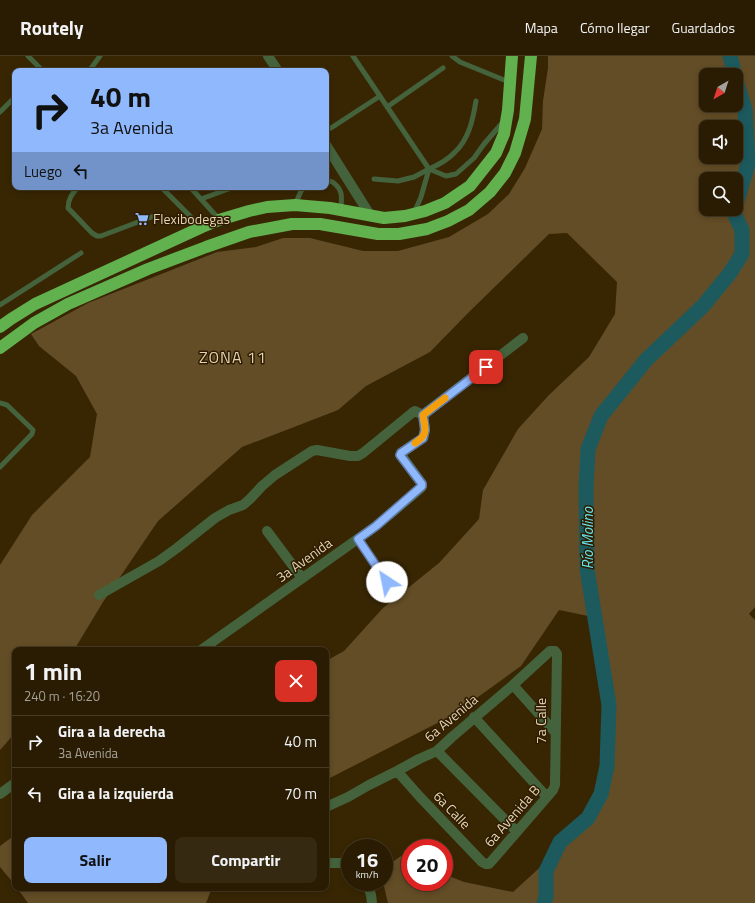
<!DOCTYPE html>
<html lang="es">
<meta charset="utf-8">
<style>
:root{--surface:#2a1c02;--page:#362911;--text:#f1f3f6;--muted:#a5a199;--line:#463a24;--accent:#8fb8fd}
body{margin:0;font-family:"Titillium Web",sans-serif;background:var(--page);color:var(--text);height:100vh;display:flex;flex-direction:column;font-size:15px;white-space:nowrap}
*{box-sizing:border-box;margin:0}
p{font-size:13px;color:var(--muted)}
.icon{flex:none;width:22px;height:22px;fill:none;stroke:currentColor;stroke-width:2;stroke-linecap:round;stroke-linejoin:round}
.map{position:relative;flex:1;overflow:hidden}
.sheet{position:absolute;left:12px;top:591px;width:317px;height:244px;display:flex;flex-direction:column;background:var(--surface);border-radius:8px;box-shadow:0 2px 6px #0003,0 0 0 1px var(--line)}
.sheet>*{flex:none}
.top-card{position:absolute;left:12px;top:12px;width:317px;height:122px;border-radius:8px;box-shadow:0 2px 6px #0003,0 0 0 1px var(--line);background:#8fb8fd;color:#111;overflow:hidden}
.needle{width:26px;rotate:219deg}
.tools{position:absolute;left:699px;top:12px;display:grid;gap:8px}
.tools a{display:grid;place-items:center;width:44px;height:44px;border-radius:8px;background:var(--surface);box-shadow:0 2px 6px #0003,0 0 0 1px var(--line);font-size:20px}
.speed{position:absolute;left:341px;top:783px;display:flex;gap:8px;font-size:20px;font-weight:700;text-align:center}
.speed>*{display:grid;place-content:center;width:52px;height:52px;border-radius:50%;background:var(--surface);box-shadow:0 2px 6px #0003,0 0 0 1px var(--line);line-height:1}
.speed small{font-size:10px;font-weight:400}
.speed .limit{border:6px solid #d22;background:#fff;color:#111}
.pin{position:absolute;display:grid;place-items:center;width:34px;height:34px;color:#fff;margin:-17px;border-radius:8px;box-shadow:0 2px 6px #0006}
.me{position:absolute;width:44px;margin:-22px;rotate:326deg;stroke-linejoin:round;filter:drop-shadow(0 0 3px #0008)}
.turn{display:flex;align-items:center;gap:14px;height:84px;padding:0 12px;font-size:18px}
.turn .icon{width:52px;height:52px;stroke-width:2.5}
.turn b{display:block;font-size:28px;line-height:34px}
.then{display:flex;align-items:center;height:38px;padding:0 12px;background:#0003;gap:8px;font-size:15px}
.round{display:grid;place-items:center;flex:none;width:42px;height:42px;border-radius:8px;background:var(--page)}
.head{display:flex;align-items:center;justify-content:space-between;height:68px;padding:0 12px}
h1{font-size:24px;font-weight:700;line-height:30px}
.cta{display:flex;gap:8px;margin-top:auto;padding:8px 12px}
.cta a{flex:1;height:46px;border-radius:8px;background:var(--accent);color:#111;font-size:16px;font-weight:700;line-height:46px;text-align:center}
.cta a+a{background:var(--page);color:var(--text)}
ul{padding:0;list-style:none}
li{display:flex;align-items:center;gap:12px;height:52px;padding:0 12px;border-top:1px solid var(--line)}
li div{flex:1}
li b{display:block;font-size:15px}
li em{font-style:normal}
header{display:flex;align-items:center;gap:24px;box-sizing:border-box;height:56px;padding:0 20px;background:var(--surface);border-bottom:1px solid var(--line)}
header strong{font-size:19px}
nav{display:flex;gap:22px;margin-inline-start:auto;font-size:14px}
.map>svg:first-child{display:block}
.forest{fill:#634d26;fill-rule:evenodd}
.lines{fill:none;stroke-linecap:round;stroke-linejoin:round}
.river{stroke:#1c5a5e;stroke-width:15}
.lane{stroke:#44633d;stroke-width:5}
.street{stroke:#44633d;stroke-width:10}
.highway{stroke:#62b14f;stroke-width:12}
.route-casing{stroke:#5d78a4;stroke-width:10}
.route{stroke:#8fb8fd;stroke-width:7}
.slow{stroke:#f59e0b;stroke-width:7}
.labels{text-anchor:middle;stroke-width:3;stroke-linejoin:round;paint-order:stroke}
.poi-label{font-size:14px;fill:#e5d2b3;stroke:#2d1c00;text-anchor:start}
.street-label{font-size:14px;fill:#e5d2b3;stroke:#2d1c00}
.water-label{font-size:15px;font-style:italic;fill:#66e4ea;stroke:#2d1c00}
.quarter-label{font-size:16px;letter-spacing:1px;fill:#e5d2b3;stroke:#2d1c00}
</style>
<header>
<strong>Routely</strong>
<nav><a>Mapa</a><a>Cómo llegar</a><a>Guardados</a></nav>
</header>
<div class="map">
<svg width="755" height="847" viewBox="0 0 755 847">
<rect width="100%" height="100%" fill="#382603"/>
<path class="forest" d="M548 0H755V551L749 558 755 564V847H388L383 826H384V812L401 800 410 804V826H444V818L464 826 513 836 570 784 603 728 606 637 598 562 559 554 521 610 453 659 326 724V605L344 595 383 552 439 507 479 463 483 434 518 373 549 339 589 301 615 258 617 226 567 177 549 178 468 257 430 296 366 330 338 354 242 391 158 465 103 546 74 594H15V677L0 694V509L32 459 90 401 97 358 76 320 39 290 31 278 88 247 217 196 256 191 283 182H310L363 195H398L449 181 488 158 509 138 525 112 542 73 543 45 548 12ZM706 19H736V49H706ZM706 71H736V101H706ZM706 123H736V153H706Z
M15 779V829L0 811V790Z
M17 832H212L206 847H28Z"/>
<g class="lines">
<path class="river" d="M730 0 735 19
M736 25 745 53 748 108 736 149
M544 847 546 841V815L560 786 588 762 601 738 607 710 609 649 587 513 586 431 588 393 601 360 646 304 703 250 730 217 742 198V174L734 157 735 153"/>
<path class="lane" d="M28 0 43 15
M353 0 429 113C438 109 448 104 455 96 469 83 473 63 476 45
M452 0 460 6 509 26
M89 15 100 0
M387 51 443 12
M0 56 15 41
M331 72 380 40
M374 123 398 125 414 121 429 113 446 120 456 118 474 102 484 88 503 66
M326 125C330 125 332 125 335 128 344 136 341 143 341 154
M78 131C72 138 68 143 68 152L92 177 97 180H101L154 160
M161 131 201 171
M190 131 219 163
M201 143 234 131
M295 149 301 135 305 131
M414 157 421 141 429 113
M0 249 81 197
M0 347 7 349 33 374 32 378 0 411
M358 483 387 526"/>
<path class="street" d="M268 0 278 15
M326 89 370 159
M423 359 523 282
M267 475 302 522
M99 539 159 505 177 492 215 462 229 454 243 449 250 443 262 430 275 419 312 395 317 394 350 400H358L363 397 412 357 415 355 423 359
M201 594 376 470 421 432 422 430V428L401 399V397L423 382 425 374 423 359
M513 629 555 676
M474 661 547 741
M437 695 517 776
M0 738 15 727
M326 751 348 741 369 729 397 715 419 703 437 695 452 681 513 629 550 595H555L557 598 555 729 553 734 547 741 489 808H486L482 806 420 741 397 715
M326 807H340L350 809
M367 826 371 839 372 847"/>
<path class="highway" d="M0 271 11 263 35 248 202 171 219 164 249 155 267 151 295 149 330 152 384 162 405 160 425 155 445 147 470 130 496 97 504 78 508 54 512 0
M0 292 34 267 68 248 148 213 206 191 249 176 292 168H320L378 178H399L427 173 448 165 469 154 490 136 505 117 515 97 525 63 531 0"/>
</g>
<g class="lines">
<g class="route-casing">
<path id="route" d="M387 526 358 483 376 470 422 430V428L400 399 401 397 423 382 425 374 423 359 486 311"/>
</g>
<use href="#route" class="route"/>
<path class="slow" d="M415 387C429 378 425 373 423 359L445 342"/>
</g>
<defs>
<g id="supermarket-bare" transform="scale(1.08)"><path d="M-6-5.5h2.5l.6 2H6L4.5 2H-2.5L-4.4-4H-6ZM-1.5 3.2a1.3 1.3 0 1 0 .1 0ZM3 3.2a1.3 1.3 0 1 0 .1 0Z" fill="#8fb8fd" stroke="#2d1c00" stroke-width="2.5" paint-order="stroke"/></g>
</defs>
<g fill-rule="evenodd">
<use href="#supermarket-bare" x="142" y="163"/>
</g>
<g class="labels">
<g class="poi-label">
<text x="153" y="168">Flexibodegas</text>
</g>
<g class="street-label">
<text transform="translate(304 504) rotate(-36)" y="5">3a Avenida</text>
<text transform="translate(451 662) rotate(-40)" y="5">6a Avenida</text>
<text transform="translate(541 665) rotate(-90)" y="5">7a Calle</text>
<text transform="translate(452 754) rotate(46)" y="5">6a Calle</text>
<text transform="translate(512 760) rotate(-49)" y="5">6a Avenida B</text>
</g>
<g class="water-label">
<text transform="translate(588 482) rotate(-90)" y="5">Río Molino</text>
</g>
<g class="quarter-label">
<text x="233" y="307">ZONA 11</text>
</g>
</g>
</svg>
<div class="tools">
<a><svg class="needle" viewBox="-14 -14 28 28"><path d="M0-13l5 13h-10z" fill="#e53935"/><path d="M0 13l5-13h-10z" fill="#a5a199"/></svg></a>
<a><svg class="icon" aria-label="sound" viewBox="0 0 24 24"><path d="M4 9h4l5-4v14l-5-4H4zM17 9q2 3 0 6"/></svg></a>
<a><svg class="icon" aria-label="search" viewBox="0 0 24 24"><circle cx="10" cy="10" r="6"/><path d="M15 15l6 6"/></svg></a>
</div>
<div class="speed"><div>16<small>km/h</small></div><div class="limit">20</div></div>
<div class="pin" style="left:486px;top:311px;background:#d93025"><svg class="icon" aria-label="arrive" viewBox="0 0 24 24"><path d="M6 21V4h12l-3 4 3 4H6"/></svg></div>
<svg class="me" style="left:387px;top:526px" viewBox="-20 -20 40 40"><circle r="19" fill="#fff"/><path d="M0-13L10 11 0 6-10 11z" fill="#8fb8fd"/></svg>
<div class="top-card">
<div class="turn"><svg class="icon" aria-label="right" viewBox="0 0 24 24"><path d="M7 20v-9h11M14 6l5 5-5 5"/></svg><div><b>40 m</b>3a Avenida</div></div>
<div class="then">Luego<svg class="icon" aria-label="left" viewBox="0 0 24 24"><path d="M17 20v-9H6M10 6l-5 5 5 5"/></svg></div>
</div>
<section class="sheet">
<div class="head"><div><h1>1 min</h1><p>240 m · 16:20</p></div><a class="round" style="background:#d93025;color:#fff"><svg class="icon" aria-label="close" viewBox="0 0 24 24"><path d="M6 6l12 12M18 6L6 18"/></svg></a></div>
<ul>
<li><svg class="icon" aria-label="right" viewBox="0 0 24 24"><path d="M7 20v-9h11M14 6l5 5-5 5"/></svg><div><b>Gira a la derecha</b><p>3a Avenida</p></div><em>40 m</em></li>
<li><svg class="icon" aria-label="left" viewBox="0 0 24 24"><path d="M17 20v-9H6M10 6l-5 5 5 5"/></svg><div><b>Gira a la izquierda</b></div><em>70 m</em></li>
</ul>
<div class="cta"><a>Salir</a><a>Compartir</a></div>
</section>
</div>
